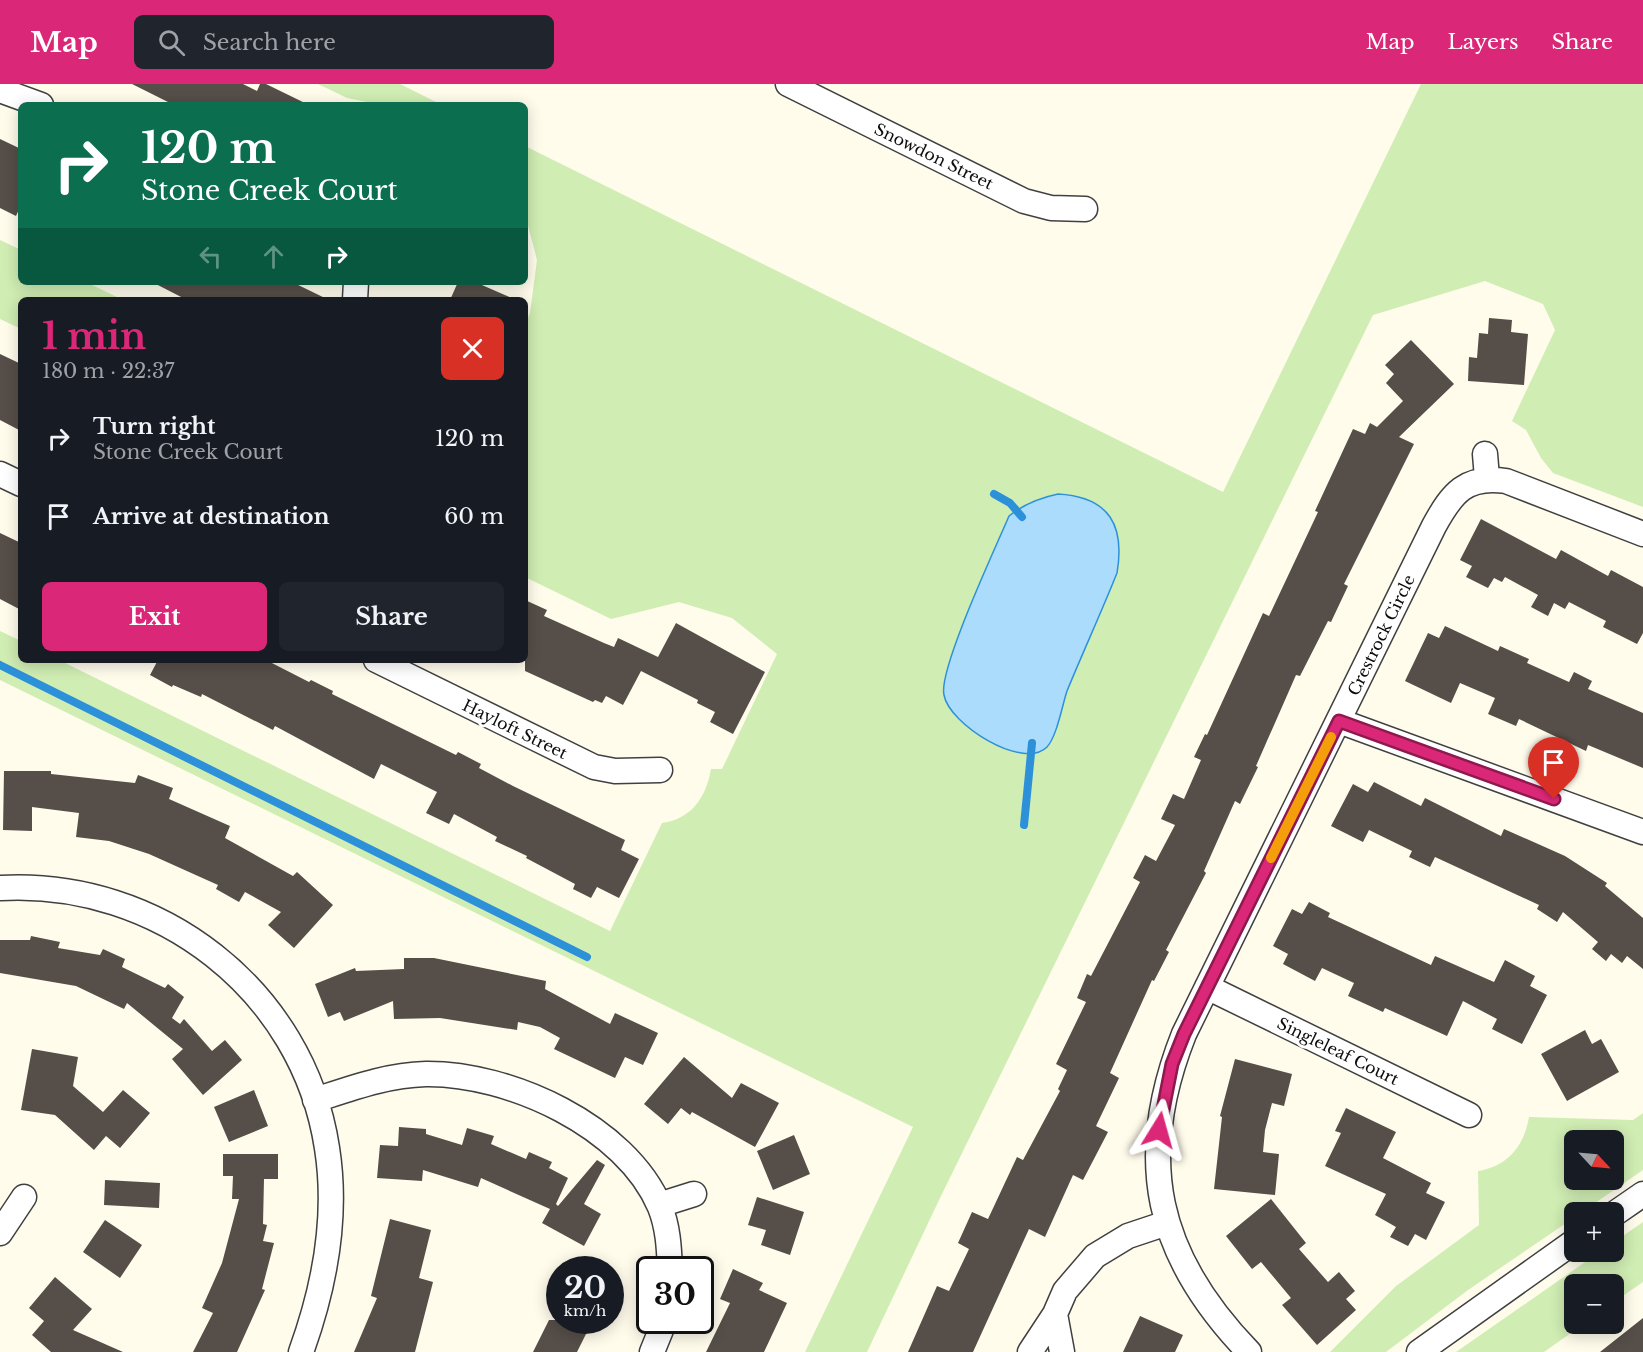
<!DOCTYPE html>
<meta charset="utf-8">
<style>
:root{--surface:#171b24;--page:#20242c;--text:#f1f3f6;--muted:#9ea1a6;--accent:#db2777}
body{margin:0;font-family:"Libre Baskerville",serif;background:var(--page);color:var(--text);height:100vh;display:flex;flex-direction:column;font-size:22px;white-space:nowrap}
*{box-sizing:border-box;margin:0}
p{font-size:20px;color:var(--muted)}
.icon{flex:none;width:33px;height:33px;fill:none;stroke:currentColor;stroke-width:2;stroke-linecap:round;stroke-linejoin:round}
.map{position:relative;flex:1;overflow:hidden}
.side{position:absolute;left:18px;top:213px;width:510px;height:366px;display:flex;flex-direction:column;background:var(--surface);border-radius:9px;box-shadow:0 3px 15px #0003}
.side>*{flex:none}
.hud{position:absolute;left:18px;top:18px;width:510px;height:183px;border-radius:9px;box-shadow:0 3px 15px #0003;background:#0b6e4f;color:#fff;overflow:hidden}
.needle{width:39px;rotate:116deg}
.buttons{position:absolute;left:1564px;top:1046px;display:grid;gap:12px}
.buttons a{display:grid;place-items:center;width:60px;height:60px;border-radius:9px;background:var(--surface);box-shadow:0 3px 15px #0003;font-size:30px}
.speed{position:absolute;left:546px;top:1172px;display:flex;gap:12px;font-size:30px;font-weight:700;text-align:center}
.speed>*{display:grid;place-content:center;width:78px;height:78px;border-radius:50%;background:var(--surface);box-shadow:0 3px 15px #0003;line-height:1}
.speed small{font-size:15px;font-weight:400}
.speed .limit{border:3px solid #111;border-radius:9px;background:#fff;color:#111}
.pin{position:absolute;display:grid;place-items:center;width:51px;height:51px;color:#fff;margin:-62px -26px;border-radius:50% 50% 50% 0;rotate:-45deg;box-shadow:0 0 6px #0007}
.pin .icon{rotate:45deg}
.me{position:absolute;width:66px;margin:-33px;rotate:8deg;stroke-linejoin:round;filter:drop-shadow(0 0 4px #0008)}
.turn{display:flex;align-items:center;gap:21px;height:126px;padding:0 24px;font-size:27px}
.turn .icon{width:78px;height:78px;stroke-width:2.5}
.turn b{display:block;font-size:42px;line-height:51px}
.lanes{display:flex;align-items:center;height:57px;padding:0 24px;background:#0003;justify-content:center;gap:30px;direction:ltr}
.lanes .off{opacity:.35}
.round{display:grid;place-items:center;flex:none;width:63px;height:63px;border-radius:9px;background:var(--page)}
.summary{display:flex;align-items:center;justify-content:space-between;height:102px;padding:0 24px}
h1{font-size:36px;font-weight:800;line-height:45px;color:var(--accent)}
.action{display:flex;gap:12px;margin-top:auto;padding:12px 24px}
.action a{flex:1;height:69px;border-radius:9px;background:var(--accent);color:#fff;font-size:24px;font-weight:800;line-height:69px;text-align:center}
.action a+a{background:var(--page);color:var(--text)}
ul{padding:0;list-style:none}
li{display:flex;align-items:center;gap:18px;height:78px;padding:0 24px}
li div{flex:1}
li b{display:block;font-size:22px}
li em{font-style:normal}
header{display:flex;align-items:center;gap:36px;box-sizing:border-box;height:84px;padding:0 30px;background:var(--accent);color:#fff}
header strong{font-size:28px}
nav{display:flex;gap:33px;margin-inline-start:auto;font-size:21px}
.search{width:420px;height:54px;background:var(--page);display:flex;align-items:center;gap:15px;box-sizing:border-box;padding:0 21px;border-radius:9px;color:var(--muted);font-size:22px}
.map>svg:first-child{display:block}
.green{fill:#d0edb3;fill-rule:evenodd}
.water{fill:#acdcfb;stroke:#2d91d9;stroke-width:1.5}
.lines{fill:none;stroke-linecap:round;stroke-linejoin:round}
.stream{stroke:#2d91d9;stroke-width:8}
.building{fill:#564e48}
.minor-casing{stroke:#404040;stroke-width:27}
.minor{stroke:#fff;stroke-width:24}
.route-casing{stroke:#8e194d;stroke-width:15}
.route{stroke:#db2777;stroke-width:10}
.slow{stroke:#f59e0b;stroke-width:10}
.labels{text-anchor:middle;stroke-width:6;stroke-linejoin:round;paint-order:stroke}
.street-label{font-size:16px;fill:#0d0d0d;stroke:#fff}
</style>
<header>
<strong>Map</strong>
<div class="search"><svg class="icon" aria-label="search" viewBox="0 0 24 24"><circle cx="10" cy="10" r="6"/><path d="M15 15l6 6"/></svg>Search here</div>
<nav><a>Map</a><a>Layers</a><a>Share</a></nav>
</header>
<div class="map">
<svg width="1643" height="1268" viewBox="0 0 1643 1268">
<rect width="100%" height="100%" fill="#fffcec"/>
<path class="green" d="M318 0H400L442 21H382L347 14Z
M1421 0H1643V423L1553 389 1541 374 1526 346 1512 337 1555 246 1543 220 1485 197 1373 231 940 1114 867 1268H805L913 1043 0 596V547L21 557V576H59L610 847 662 739C692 735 706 713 711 685H722L777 570 732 534 679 518 611 535 525 493V240L530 229 537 176 525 130V62L1223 408Z
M0 156 21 166V198H86L123 216H21V245L0 235Z
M1643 1029V1086L1582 1128H1575V1133L1468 1206 1386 1268H1330L1396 1202 1479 1141 1478 1087C1508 1082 1524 1062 1529 1033L1633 1036ZM1575 1056H1614V1095H1575Z
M1643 1138V1198L1614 1218V1200H1575V1239H1585L1544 1268H1456L1601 1167H1614V1158Z"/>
<path class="water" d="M1058 410C1110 413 1125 442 1117 489 1101 529 1083 568 1067 607 1062 622 1057 652 1047 663 1023 687 949 640 944 611 938 586 996 463 1009 432 1024 420 1039 414 1058 410Z"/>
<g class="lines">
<path class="stream" d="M994 410 1010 419 1022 433
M0 581 587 873
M1024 741 1032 659"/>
</g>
<path class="building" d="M132 0H243L257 7 260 0H266L309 21H174Z
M0 55 21 65V121L16 132 0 124Z
M152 198H292L329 216H187Z
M458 198H475L516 216H450Z
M1489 234 1512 236 1511 248 1528 250 1524 301 1468 297 1469 273 1477 274 1479 249 1488 250Z
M1411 256 1454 300 1399 353 1414 360 1344 500 1348 502 1331 538 1328 537 1300 592 1296 591 1256 682 1258 683 1240 720 1235 717 1204 787 1206 789 1166 866 1169 868 1154 897 1152 896 1110 989 1119 994 1096 1042 1108 1048 1083 1096 1073 1091 1045 1153 1029 1145 973 1268H908L937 1202 949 1207 969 1165 958 1159 972 1128 988 1135 1017 1073 1023 1076 1060 1007 1058 1005 1067 986 1056 980 1086 918 1077 914 1087 890 1091 892 1140 798 1133 794 1145 771 1156 777 1175 741 1161 735 1173 710 1184 715 1201 676 1194 673 1205 650 1207 651 1263 529 1269 532 1318 428 1315 427 1353 345 1365 350 1370 339 1377 343 1403 317 1386 299 1394 290 1385 281Z
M0 270 21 280V347L0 336Z
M1481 435 1556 475 1561 466 1608 492 1611 486 1643 503V549L1637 560 1603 543 1606 537 1569 518 1565 525 1554 519 1548 532 1531 523 1538 511 1505 493 1502 498 1494 494 1488 504 1466 493 1472 482 1460 476Z
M0 449 21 459V526L0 515Z
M525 516 547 526 544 532 604 559 614 563 618 554 658 573 676 539 765 588 733 650 710 638 715 628 697 619 698 616 641 587 623 621 606 612 602 619 595 616 593 618 525 587Z
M1445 542 1498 567 1500 562 1529 575 1527 579 1569 598 1574 588 1592 597 1588 605 1643 629V684L1588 661 1586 667 1519 635 1516 642 1488 630 1495 614 1460 599 1451 619 1405 597 1428 549 1439 554Z
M158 576H266L309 598 311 596 333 607 332 610 456 671 458 668 481 680 479 684 513 702 625 756 621 766 639 775 619 814 597 803 591 814 573 805 575 800 526 774 527 772 495 757 497 753 454 730 449 740 426 729 437 708 381 680 374 695 275 642 273 646 202 610 201 613 173 601 172 603 150 591Z
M4 687H51V690L135 699 138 691 173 704 169 715 230 742 225 754 293 792 297 788 333 821 294 864 268 841 281 828 245 808 239 818 216 805 218 801 149 770 109 757 76 753 79 729 32 723V747L3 746Z
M1374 698 1421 722 1425 714 1501 752 1504 745 1565 772 1607 799 1605 802 1643 834V885L1627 872 1622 879 1611 870 1606 877 1592 865 1598 858 1563 828 1557 838 1537 825 1539 821 1435 773 1430 783 1409 773 1412 767 1369 746 1363 758 1331 742 1353 700 1368 708Z
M1309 818 1330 829 1328 833 1431 881 1435 872 1494 898 1505 876 1535 892 1530 902 1547 911 1522 960 1492 945 1497 935 1463 917 1447 952 1385 924 1383 928 1348 912 1354 899 1322 884 1315 897 1283 880 1288 870 1273 862 1292 825 1302 830Z
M31 852 60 858 58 864 100 871 103 865 125 875 122 883 165 904 168 900 184 913 172 934 180 940 184 935 212 967 225 956 242 976 203 1011 172 975 183 965 127 919 124 925 76 902 0 889V856H30Z
M404 874H434L546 897 545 905 610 940 615 929 658 949 643 981 625 973 615 994 554 965 560 954 540 943 518 938 517 946 440 934 394 935 393 917 344 937 340 928 328 933 315 900 355 884 356 887 404 885Z
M1585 946 1592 960 1601 955 1619 988 1567 1017 1541 970Z
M32 965 78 973 73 1002 103 1028 123 1006 150 1029 120 1064 106 1052 94 1066 55 1031 21 1026Z
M684 973 732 1014 741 999 779 1019 755 1063 692 1028 690 1031 681 1024 668 1040 644 1020Z
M1235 975 1292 990 1284 1022 1272 1019 1265 1046 1263 1068 1279 1070 1275 1111 1214 1105 1222 1033 1220 1032Z
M254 1006 268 1042 229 1058 214 1023Z
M1346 1024 1396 1048 1383 1074 1431 1099 1426 1109 1445 1118 1426 1156 1415 1150 1408 1162 1390 1153 1396 1143 1375 1131 1386 1110 1325 1082 1341 1049 1335 1047Z
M399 1043 426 1045V1050L462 1061 467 1044 494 1052 491 1060 526 1075 529 1068 552 1078 549 1084 568 1094 556 1120 558 1122 597 1076 605 1081 584 1120 601 1130 584 1162 542 1139 550 1125 481 1094 478 1103 423 1086 422 1097 377 1094 380 1061 398 1062Z
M794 1051 810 1090 773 1106 757 1067Z
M223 1070H278V1095H264L263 1140 267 1141 263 1157 274 1159 262 1205 265 1206 237 1268H193L213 1229 202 1224 222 1179 239 1115H232L233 1092H223Z
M105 1096 160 1099 159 1124 104 1121Z
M757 1113 804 1128 790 1171 761 1161 766 1146 748 1141Z
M1271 1115 1306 1159 1299 1165 1328 1198 1339 1188 1355 1207 1346 1215 1356 1226 1317 1261 1282 1221 1291 1214 1261 1178 1252 1185 1226 1152Z
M390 1135 431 1146 419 1194 433 1198 415 1268H354L377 1214 371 1212Z
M105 1136 142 1161 120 1194 83 1168Z
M733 1185 763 1199 759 1206 787 1219 764 1268H706L730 1219 720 1215Z
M55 1193 92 1225 73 1246 123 1268H51L32 1251 44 1237 29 1224Z
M1140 1232 1183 1251 1175 1268H1123Z
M1643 1234V1268H1600Z
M549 1236H593L577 1268H533Z"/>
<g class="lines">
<g class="minor-casing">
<path id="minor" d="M788 0 1024 117 1051 124 1085 125
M0 6 41 21
M355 216 356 198
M1485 370 1487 394
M0 390 21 400
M376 576 594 683 615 687 660 686
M1339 637 1643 748
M0 804C158 795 303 906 327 1064 338 1134 325 1202 301 1268
M1207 903 1469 1031
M315 1016C352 1004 387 991 426 990 509 989 626 1042 660 1123 668 1143 669 1163 670 1185
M659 1121 694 1110
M1614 1130 1643 1110
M0 1149 24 1113
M1055 1230 1062 1268
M652 1268 665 1236
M1030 1268 1055 1230 1065 1207 1095 1172 1128 1152 1167 1139
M1249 1268C1156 1172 1134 1076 1184 950L1434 442C1452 409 1466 391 1506 397L1643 450
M1419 1268 1575 1157"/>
</g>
<use href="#minor" class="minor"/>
</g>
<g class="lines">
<g class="route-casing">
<path id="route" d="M1159 1046 1172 980 1184 950 1339 637 1554 715"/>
</g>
<use href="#route" class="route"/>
<path class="slow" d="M1271 774 1331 653"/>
</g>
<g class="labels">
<g class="street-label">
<text transform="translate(934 72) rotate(26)" y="6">Snowdon Street</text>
<text transform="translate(1381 551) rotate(-64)" y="6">Crestrock Circle</text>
<text transform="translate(515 645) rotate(26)" y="6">Hayloft Street</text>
<text transform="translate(1338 967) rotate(26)" y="6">Singleleaf Court</text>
</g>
</g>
</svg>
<div class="buttons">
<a><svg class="needle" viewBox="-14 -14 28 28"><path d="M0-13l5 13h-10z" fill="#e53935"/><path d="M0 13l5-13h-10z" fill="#9ea1a6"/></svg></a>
<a>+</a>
<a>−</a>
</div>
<div class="speed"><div>20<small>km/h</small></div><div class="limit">30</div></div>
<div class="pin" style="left:1554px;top:715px;background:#d93025"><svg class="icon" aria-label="arrive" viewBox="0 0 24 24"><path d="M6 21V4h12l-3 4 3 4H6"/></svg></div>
<svg class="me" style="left:1159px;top:1046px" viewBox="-20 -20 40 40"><path d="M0-17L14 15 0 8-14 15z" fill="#db2777" stroke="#fff" stroke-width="4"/></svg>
<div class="hud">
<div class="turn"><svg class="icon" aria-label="right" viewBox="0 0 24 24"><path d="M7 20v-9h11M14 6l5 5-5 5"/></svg><div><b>120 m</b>Stone Creek Court</div></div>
<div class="lanes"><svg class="icon off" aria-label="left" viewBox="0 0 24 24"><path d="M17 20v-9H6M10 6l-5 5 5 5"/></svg><svg class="icon off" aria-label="ahead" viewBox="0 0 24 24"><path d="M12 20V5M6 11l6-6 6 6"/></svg><svg class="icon" aria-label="right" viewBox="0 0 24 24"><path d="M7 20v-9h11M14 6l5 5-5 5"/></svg></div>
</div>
<section class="side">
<div class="summary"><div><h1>1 min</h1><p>180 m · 22:37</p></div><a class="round" style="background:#d93025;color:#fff"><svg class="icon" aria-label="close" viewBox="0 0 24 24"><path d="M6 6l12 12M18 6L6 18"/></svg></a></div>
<ul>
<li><svg class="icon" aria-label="right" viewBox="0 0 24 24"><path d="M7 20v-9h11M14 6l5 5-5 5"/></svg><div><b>Turn right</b><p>Stone Creek Court</p></div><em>120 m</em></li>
<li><svg class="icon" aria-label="arrive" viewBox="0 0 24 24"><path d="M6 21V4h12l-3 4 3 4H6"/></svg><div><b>Arrive at destination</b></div><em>60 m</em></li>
</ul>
<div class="action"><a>Exit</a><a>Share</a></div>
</section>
</div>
